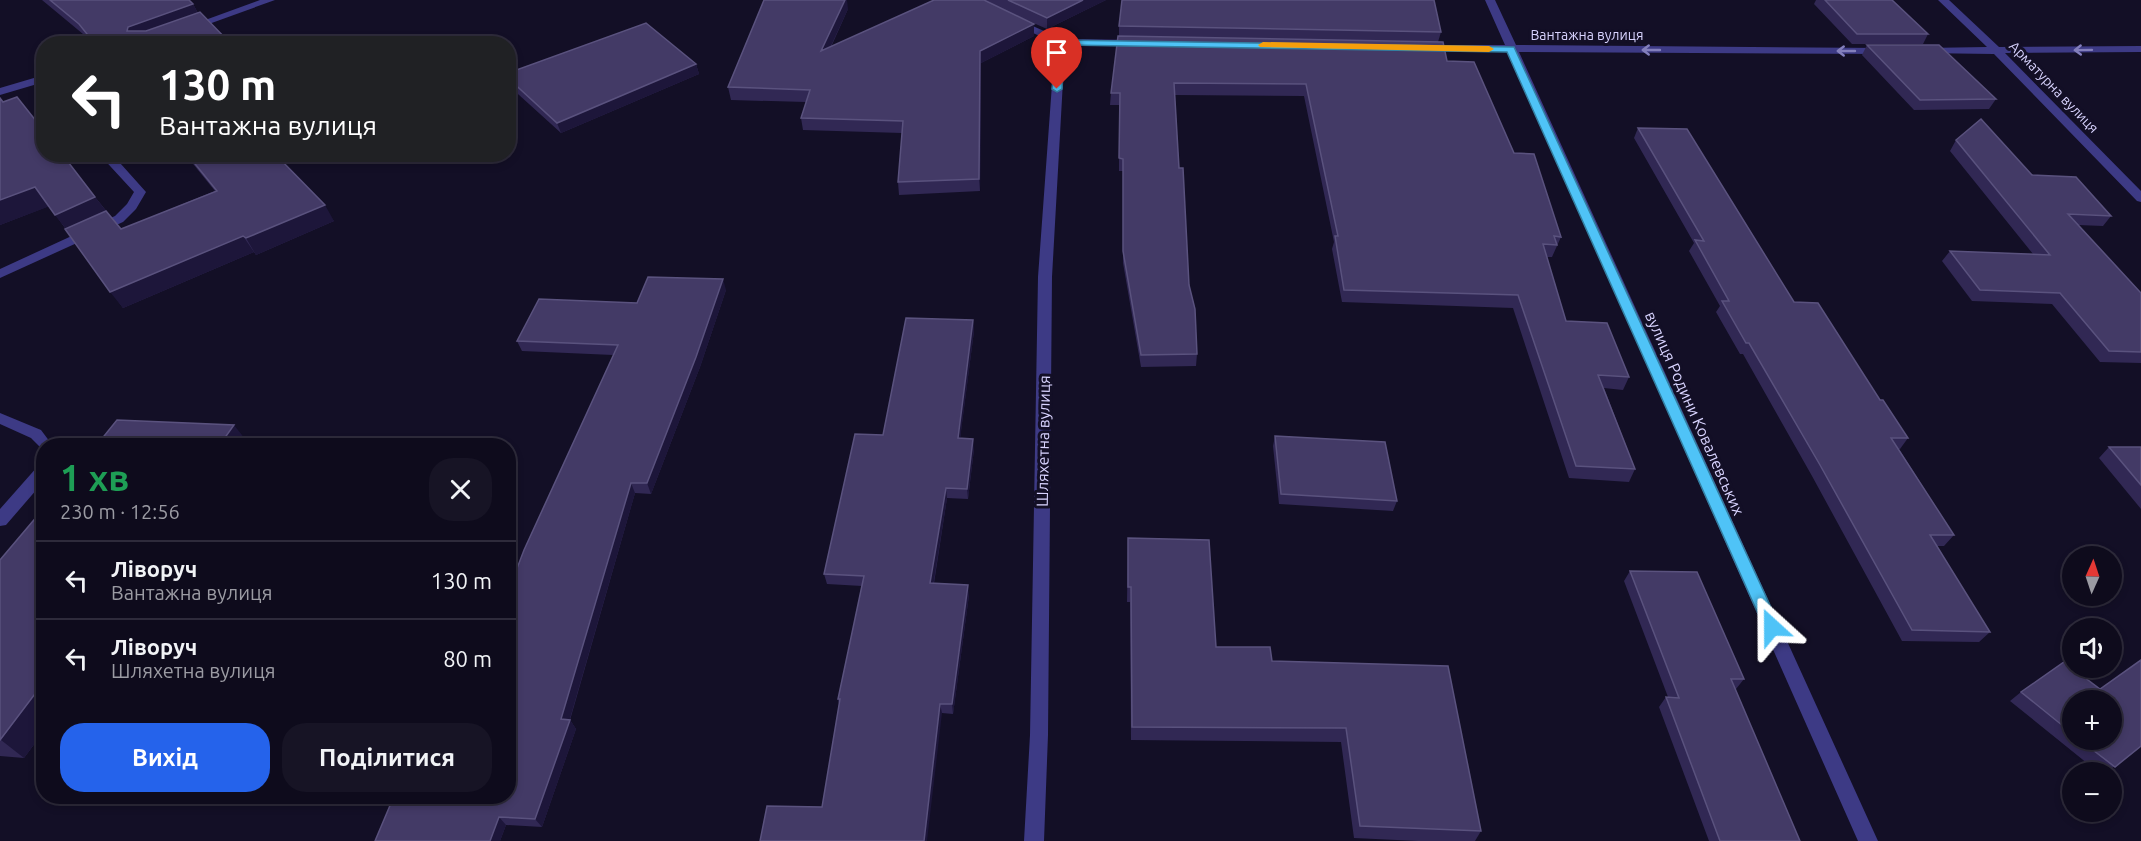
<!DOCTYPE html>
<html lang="uk">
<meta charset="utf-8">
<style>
:root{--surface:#0e0b1c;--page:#171425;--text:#f1f3f6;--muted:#9b9ba3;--line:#2e2b3b;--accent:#2563eb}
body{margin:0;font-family:Ubuntu,sans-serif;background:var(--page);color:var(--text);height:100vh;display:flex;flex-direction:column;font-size:22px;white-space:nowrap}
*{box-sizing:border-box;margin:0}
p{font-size:20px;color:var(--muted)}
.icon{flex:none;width:33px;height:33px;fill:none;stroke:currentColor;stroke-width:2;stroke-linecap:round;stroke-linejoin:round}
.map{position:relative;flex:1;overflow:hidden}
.sheet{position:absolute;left:36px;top:438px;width:480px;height:366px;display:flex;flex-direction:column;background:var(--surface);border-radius:24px;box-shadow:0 3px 9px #0003,0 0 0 2px var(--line)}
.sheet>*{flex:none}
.banner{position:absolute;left:36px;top:36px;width:480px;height:126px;border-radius:24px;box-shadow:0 3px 9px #0003,0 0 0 2px var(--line);background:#202124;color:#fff;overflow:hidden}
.needle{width:39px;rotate:3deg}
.tools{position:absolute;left:2062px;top:546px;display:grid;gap:12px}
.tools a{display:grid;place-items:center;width:60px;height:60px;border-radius:50%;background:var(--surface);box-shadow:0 3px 9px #0003,0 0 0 2px var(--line);font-size:30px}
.pin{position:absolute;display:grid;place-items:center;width:51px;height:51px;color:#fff;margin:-62px -26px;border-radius:50% 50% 50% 0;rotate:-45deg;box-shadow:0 0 6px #0007}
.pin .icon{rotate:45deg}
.me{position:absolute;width:66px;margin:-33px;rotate:336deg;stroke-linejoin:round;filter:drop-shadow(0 0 4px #0008)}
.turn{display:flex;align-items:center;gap:21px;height:126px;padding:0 24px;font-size:27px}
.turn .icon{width:78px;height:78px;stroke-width:2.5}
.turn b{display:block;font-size:42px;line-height:51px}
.round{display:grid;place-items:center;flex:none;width:63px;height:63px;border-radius:24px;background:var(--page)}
.head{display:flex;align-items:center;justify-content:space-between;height:102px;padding:0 24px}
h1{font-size:36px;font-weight:700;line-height:45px;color:#1e9e55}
.primary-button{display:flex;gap:12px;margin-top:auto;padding:12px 24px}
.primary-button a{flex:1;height:69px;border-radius:24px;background:var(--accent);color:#fff;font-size:24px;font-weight:700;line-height:69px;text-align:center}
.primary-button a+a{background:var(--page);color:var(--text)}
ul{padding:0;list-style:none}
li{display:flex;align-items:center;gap:18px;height:78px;padding:0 24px;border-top:2px solid var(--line)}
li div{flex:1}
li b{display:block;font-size:22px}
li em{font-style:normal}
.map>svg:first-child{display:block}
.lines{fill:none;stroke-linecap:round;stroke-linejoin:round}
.lane{fill:#3d3a85;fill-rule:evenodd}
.street{fill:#3d3a85;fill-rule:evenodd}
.wall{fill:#312854;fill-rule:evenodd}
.shaded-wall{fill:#1d163a}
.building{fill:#433a66;stroke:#5a527e;stroke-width:1.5}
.oneway{stroke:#837fbc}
.route{fill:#4fc3f7;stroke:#337fa1;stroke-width:1.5}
.slow{fill:#f59e0b}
.labels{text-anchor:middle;stroke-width:6;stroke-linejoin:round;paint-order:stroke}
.far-street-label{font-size:14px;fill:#d9d4ff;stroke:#130f26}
.street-label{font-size:16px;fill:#d9d4ff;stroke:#130f26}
</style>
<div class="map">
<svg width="2141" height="841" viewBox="0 0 2141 841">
<rect width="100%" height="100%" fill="#130f26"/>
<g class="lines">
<path class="lane" d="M99 154H112L146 192 136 209 123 222 0 278V269L115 216 127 204 134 192Z
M0 413 41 430 53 446H44V451L31 438 0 424Z
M44 464V481L6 525 0 526V509L38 466Z"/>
<path class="street" d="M260 0H275L195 29 186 27Z
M1485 0H1495L1516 45 1883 48 1888 51 1883 54 1519 52 1878 841H1858L1508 52 1424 51 1419 48 1424 45H1505Z
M1938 0H1949L1999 47 2141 46V52L2005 53 2141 191V202L2137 201 1994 54 1921 53 1920 51 1925 48 1987 47Z
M1017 19 1062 39 1136 40 1141 43 1136 46 1065 45 1052 277 1048 735 1044 841H1024L1030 735 1038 277 1055 43 1013 24 1012 22Z
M44 75V82L0 95V88Z"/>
</g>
<path class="wall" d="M42 0H189L193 4 198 13 231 44H93L89 39Z
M934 0H1106L1047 29 1000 8 1034 24V36L981 63 980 191 899 195 898 182 902 133 803 130 801 118 806 102 731 100 728 87 848 9 831 47Z
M1816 0H1892L1928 34 1923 44H1852L1814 4Z
M1119 26 1441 32 1438 42 1447 61 1514 153 1561 237 1552 257H1547L1566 321 1629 377 1623 390 1604 388 1635 469 1629 482 1569 478 1513 308 1342 302 1332 249 1334 242 1304 96 1175 95 1179 168 1189 285 1197 354 1196 366 1141 367 1123 263V171H1119V105H1110L1111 93 1119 36Z
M1867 45 1996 99 1989 109 1914 110 1862 55Z
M696 64 699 74 561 133 508 85V73Z
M0 98 95 197 121 229 215 191 185 154H275L334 221 256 255 254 252 123 308 49 206 0 225Z
M1638 128 1880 400 1908 438 1900 449H1899L1954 535 1944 546H1937L1990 632 1979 642 1902 641 1812 476 1743 354H1740L1716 312 1720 306 1689 251 1694 243 1634 138Z
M1956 140 2032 175 2111 216 2103 226 2078 225 2141 293V363L2100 362 2052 304 1972 301 1942 261 1950 251 2033 254 1950 151Z
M726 290 700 367 651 494 635 493 570 720 576 729 542 827 506 825 500 841H375L508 796 613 355 522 351 517 341 637 303Z
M973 320 974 331 960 438 974 449 968 499 947 498 934 583 969 595 953 714 942 713 822 807 839 704 838 699 862 586 827 584 824 574Z
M1275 436 1397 501 1393 511 1279 504 1273 446Z
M2109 447H2141V509L2099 458Z
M44 508V731L24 758 0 756V560Z
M1128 538 1216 647 1272 661 1481 831 1475 841H1418L1354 838 1341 742 1131 740 1130 602H1127Z
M1630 571 1744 679 1736 689H1735L1800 841H1709L1659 707 1666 697H1668L1624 581Z
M2141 660V746L2107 772H2098L2010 701 2021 692 2064 662 2100 689ZM2073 700H2112V740H2073Z"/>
<path class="shaded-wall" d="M845 0H847L848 9 823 63 821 51Z
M1083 0H1106L1047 29V18Z
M193 4 201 19 137 42 127 31 128 27Z
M1034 24V36L981 63 980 191 979 179 980 51Z
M696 64 699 74 561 133 557 123Z
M35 187 50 206 0 225V200Z
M95 197 110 216 70 234 55 215Z
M325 205 334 221 256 255 246 238Z
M243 236 254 252 123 308 110 292Z
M723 279 726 290 700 367 651 494 647 483Z
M973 320 974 331 959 448 958 438Z
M234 425 249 444 248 446H219Z
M973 439 974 449 968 499 967 489Z
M631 483 635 493 567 729 561 719Z
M946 488 947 498 932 593 930 583Z
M968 585 969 595 953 714 952 704Z
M44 682V731L24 758 1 740Z
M940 704 942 713 927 841H924Z
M570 720 576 729 542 827 535 819Z
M499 817 506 825 500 841H490Z"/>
<path class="building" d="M50 0H189L193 4 128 27 127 31H146L200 12 231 44H95L79 24Z
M764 0H845L821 51 934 0H984L1034 24 980 51 979 179 898 182 903 121 801 118 810 90 728 87Z
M1008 0H1083L1047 18Z
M1122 0H1434L1441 32 1119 26Z
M1825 0H1892L1928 34H1857Z
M646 23 696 64 557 123 508 78V73Z
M1118 36 1443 42 1447 61 1474 62 1514 153 1534 154 1561 237 1554 236 1557 245 1543 244 1566 321 1607 323 1629 377 1598 375 1635 469 1576 466 1518 295 1344 290 1335 236H1338L1306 84 1174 83 1179 168H1183L1189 285 1195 309 1197 354 1141 355 1123 251V159L1119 158 1120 93H1111Z
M1867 45H1939L1996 99 1920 100Z
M17 97 44 131V154H62L95 197 55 215 35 187 0 200V98L3 102Z
M1981 119 2032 175 2076 177 2111 216 2068 214 2141 293V352L2109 351 2060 293 1980 290 1950 251 2050 255 1956 140Z
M1638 128 1687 129 1794 302 1818 303 1880 400H1883L1908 438H1891L1954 535H1930L1990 632 1912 630 1820 465 1749 343H1746L1722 301H1729L1695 240 1704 241Z
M187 154H275L325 205 246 238 243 236 110 292 65 229 106 211 121 229 217 191Z
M648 277 723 279 696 357 647 483H631L561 719 570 720 535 819 499 817 490 841H375L394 796H508V592L524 550 618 345 517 341 539 299 637 303Z
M906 318 973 320 958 438 973 439 967 489 946 488 930 583 968 585 952 704H940L924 841H760L767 806 822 807 840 699H838L864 576 824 574 855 434 883 435Z
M117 420 234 425 219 446H96Z
M1275 436 1385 442 1397 501 1281 494Z
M2109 447H2141V485Z
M44 508V682L0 740V560Z
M1128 538 1209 540 1216 647H1270L1272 661 1448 666 1481 831 1360 826 1346 728 1132 727 1131 587H1128Z
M1630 571 1697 572 1744 679H1731L1800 841H1720L1666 697 1679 698Z
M2141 660V746L2115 767 2080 740H2112V700H2073V734L2021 692 2064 662 2100 689Z"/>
<defs><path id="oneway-shaft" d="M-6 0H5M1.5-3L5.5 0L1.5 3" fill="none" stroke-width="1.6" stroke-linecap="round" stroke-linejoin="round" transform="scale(1.5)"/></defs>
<g class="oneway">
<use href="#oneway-shaft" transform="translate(1651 50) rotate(-180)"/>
<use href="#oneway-shaft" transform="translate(2083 50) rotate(179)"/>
<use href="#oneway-shaft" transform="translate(1846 51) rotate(-180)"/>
</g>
<path class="route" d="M1057 40 1514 47 1780 627 1777 632 1772 634 1766 632 1764 627 1507 52 1065 45 1062 89 1057 92 1052 89Z"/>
<path class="slow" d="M1263 42 1489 46 1494 49 1489 52 1260 47 1258 45Z"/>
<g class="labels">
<g class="far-street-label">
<text x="1587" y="40">Вантажна вулиця</text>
<text transform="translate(2054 87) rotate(46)" y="5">Арматурна вулиця</text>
</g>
<g class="street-label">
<text transform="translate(1695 413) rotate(66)" y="6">вулиця Родини Ковалевських</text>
<text transform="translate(1043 441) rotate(-89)" y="6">Шляхетна вулиця</text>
</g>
</g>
</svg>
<div class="tools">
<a><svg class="needle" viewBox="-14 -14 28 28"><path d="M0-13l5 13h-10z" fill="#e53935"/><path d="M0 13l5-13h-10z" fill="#9b9ba3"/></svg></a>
<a><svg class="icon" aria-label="sound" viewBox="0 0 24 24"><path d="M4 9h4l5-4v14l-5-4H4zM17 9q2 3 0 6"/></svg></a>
<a>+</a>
<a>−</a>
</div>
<div class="pin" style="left:1057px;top:89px;background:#d93025"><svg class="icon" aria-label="arrive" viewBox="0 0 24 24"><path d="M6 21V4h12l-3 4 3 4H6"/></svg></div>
<svg class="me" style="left:1772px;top:627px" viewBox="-20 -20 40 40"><path d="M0-17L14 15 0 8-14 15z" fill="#4fc3f7" stroke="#fff" stroke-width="4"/></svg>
<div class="banner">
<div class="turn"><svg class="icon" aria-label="left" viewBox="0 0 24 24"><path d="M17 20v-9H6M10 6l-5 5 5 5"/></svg><div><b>130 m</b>Вантажна вулиця</div></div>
</div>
<section class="sheet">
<div class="head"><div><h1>1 хв</h1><p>230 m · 12:56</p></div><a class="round"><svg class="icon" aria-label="close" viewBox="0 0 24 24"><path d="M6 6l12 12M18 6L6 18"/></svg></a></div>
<ul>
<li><svg class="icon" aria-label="left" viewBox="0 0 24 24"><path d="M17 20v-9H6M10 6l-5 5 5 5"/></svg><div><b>Ліворуч</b><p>Вантажна вулиця</p></div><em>130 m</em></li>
<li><svg class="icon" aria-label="left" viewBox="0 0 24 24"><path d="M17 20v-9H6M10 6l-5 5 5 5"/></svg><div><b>Ліворуч</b><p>Шляхетна вулиця</p></div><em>80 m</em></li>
</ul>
<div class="primary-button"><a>Вихід</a><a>Поділитися</a></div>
</section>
</div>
